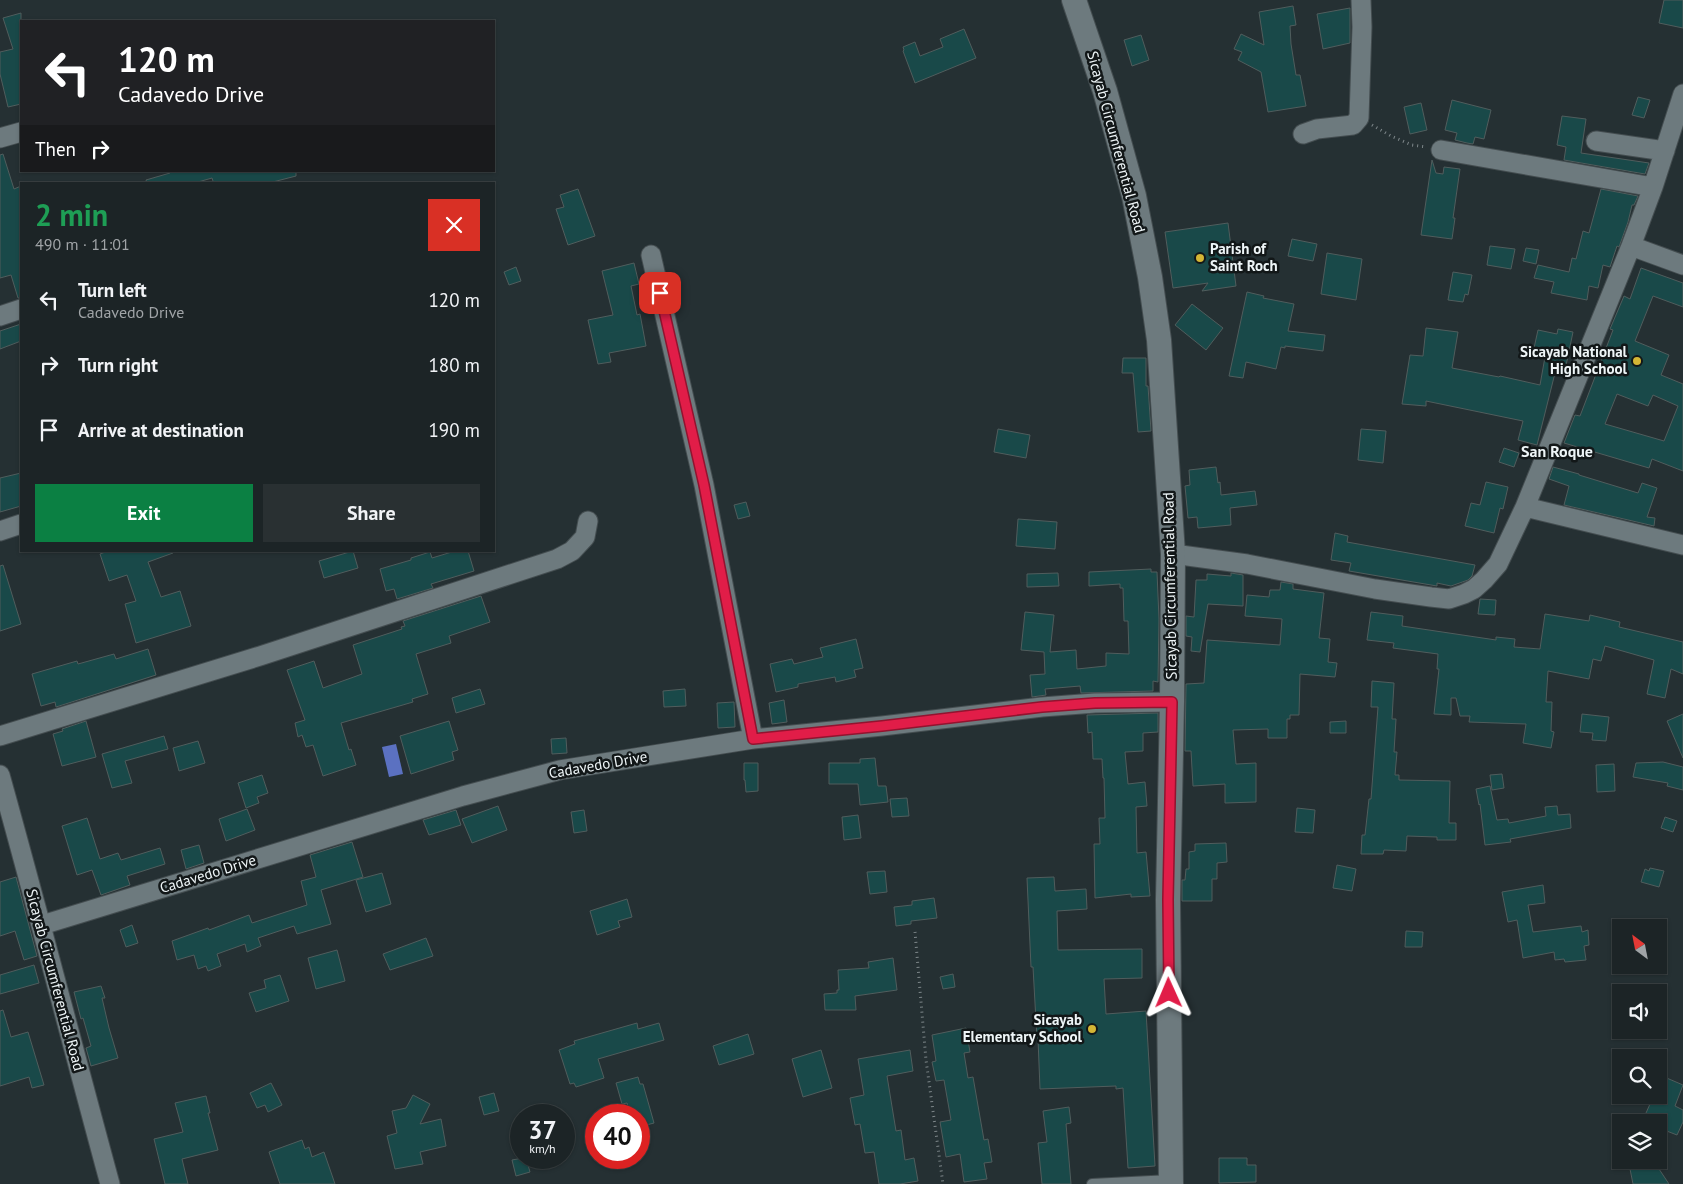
<!DOCTYPE html>
<meta charset="utf-8">
<style>
:root{--surface:#1c2426;--page:#293032;--text:#f1f3f6;--muted:#a0a4a7;--line:#3a4143;--accent:#0b8043}
body{margin:0;font-family:"PT Sans",sans-serif;background:var(--page);color:var(--text);height:100vh;display:flex;flex-direction:column;font-size:19px;white-space:nowrap}
*{box-sizing:border-box;margin:0}
p{font-size:16px;color:var(--muted)}
.icon{flex:none;width:28px;height:28px;fill:none;stroke:currentColor;stroke-width:2;stroke-linecap:round;stroke-linejoin:round}
.map{position:relative;flex:1;overflow:hidden}
.drawer{position:absolute;left:20px;top:182px;width:475px;height:370px;display:flex;flex-direction:column;background:var(--surface);border-radius:0px;box-shadow:0 1px 4px #0004,0 0 0 1px var(--line)}
.drawer>*{flex:none}
.top-card{position:absolute;left:20px;top:20px;width:475px;height:152px;border-radius:0px;box-shadow:0 1px 4px #0004,0 0 0 1px var(--line);background:#202124;color:#fff;overflow:hidden}
.needle{width:32px;rotate:328deg}
.controls{position:absolute;left:1612px;top:919px;display:grid;gap:10px}
.controls a{display:grid;place-items:center;width:55px;height:55px;border-radius:0px;background:var(--surface);box-shadow:0 1px 4px #0004,0 0 0 1px var(--line);font-size:25px}
.speed{position:absolute;left:510px;top:1104px;display:flex;gap:10px;font-size:25px;font-weight:700;text-align:center}
.speed>*{display:grid;place-content:center;width:65px;height:65px;border-radius:50%;background:var(--surface);box-shadow:0 1px 4px #0004,0 0 0 1px var(--line);line-height:1}
.speed small{font-size:12px;font-weight:400}
.speed .limit{border:8px solid #d22;background:#fff;color:#111}
.pin{position:absolute;display:grid;place-items:center;width:42px;height:42px;color:#fff;margin:-21px;border-radius:10px;box-shadow:0 2px 8px #0006}
.me{position:absolute;width:55px;margin:-28px;rotate:359deg;stroke-linejoin:round;filter:drop-shadow(0 0 4px #0008)}
.turn{display:flex;align-items:center;gap:18px;height:105px;padding:0 15px;font-size:22px}
.turn .icon{width:65px;height:65px;stroke-width:2.5}
.turn b{display:block;font-size:35px;line-height:42px}
.then{display:flex;align-items:center;height:48px;padding:0 15px;background:#0003;gap:10px;font-size:19px}
.round{display:grid;place-items:center;flex:none;width:52px;height:52px;border-radius:0px;background:var(--page)}
.head{display:flex;align-items:center;justify-content:space-between;height:85px;padding:0 15px}
h1{font-size:30px;font-weight:700;line-height:38px;color:#1e9e55}
.primary-button{display:flex;gap:10px;margin-top:auto;padding:10px 15px}
.primary-button a{flex:1;height:58px;border-radius:0px;background:var(--accent);color:#fff;font-size:20px;font-weight:700;line-height:58px;text-align:center}
.primary-button a+a{background:var(--page);color:var(--text)}
ul{padding:0;list-style:none}
li{display:flex;align-items:center;gap:15px;height:65px;padding:0 15px}
li div{flex:1}
li b{display:block;font-size:19px}
li em{font-style:normal}
.map>svg:first-child{display:block}
.water{fill:#5b71c1}
.building{fill:#194949;stroke:#505d5d;fill-rule:evenodd}
.lines{fill:none;stroke-linecap:round;stroke-linejoin:round}
.service-casing{stroke:#444d50;stroke-width:12}
.minor-casing{stroke:#444d50;stroke-width:21}
.tertiary-casing{stroke:#444d50;stroke-width:26}
.path{stroke:#7e878a;stroke-width:3;stroke-dasharray:1 4;stroke-linecap:butt}
.service{stroke:#6d7a7e;stroke-width:10}
.minor{stroke:#6d7a7e;stroke-width:19}
.tertiary{stroke:#6d7a7e;stroke-width:24}
.route-casing{stroke:#92132f;stroke-width:12}
.route{stroke:#e11d48;stroke-width:9}
.poi-dot{fill:#d4b635;stroke:#121718;stroke-width:2}
.labels{text-anchor:middle;stroke-width:5;stroke-linejoin:round;paint-order:stroke}
.street-label{font-size:15px;fill:#eef5f7;stroke:#121718}
.poi-label{font-size:15px;font-weight:bold;fill:#eef5f7;stroke:#121718;text-anchor:end}
.neighbourhood-label{font-size:16px;font-weight:bold;fill:#eef5f7;stroke:#121718}
</style>
<div class="map">
<svg width="1683" height="1184" viewBox="0 0 1683 1184">
<rect width="100%" height="100%" fill="#253033"/>
<path class="water" d="M396 744 403 774 389 777 382 747Z"/>
<path class="building" d="M1664 0H1683V28L1659 23Z
M1293 6 1296 25 1290 26 1291 44 1296 75H1300L1306 106 1268 112 1261 72 1238 60 1242 52 1234 49 1241 34 1264 45 1259 12Z
M1350 8V43L1323 49 1317 14Z
M21 13V104L8 107 0 74V52L13 49 3 18Z
M964 29 976 58 915 83 903 51 904 50 903 47 915 42 920 56 943 47 940 39Z
M1141 35 1149 60 1132 66 1124 40Z
M1638 97 1650 100 1644 118 1632 115Z
M1452 100 1491 110 1484 139 1475 137 1473 144 1467 143 1455 140 1457 133 1445 130Z
M1421 103 1427 130 1410 134 1404 107Z
M1562 116 1586 119 1581 153 1649 163 1645 174 1564 160 1566 147 1557 145Z
M3 154 14 189 21 186V298H18L11 275 0 278V155Z
M1432 160 1436 173 1443 174 1444 167 1460 169 1453 218H1455L1452 239 1421 235Z
M169 171H296V176L265 184H214L212 178 191 184H147L146 180 170 173Z
M578 189 595 236 568 245 556 209 564 207 560 195Z
M1601 189 1638 196 1634 205H1632L1628 222 1619 247 1617 246 1610 267 1603 265 1598 288 1589 286 1587 300 1551 293 1554 282 1534 278 1538 265 1569 272 1572 258 1576 259 1583 231 1589 233Z
M1228 223 1236 286 1202 291 1208 283 1173 288 1165 232Z
M1292 239 1317 244 1313 261 1288 256Z
M1490 246 1515 249 1511 269 1487 265Z
M1526 248 1539 250 1536 264 1523 261Z
M1327 253 1362 259 1356 300 1321 294Z
M634 263 639 284 631 286 637 315 640 314 646 346 609 353 611 362 598 364 588 320 613 315 602 271Z
M516 267 521 281 509 285 504 272Z
M1641 268 1683 283V307L1653 296 1635 341 1669 355 1661 375 1683 384V471L1652 459 1649 468 1564 443 1575 415 1580 416 1613 330 1610 329 1624 296 1630 299ZM1617 394 1648 406 1653 395 1678 406 1664 441 1605 424Z
M1453 272 1472 275 1468 295 1465 294 1463 302 1448 300Z
M1247 292 1264 296 1263 298 1294 304 1288 331 1325 335 1323 351 1285 346V348L1281 347 1276 369 1246 362 1243 378 1229 376Z
M1192 304 1223 328 1206 350 1175 325Z
M21 324V341L0 349V331Z
M1426 328 1458 332 1452 368 1499 377 1500 376 1540 385 1545 357 1539 356 1541 349 1534 348 1538 330 1557 334 1558 329 1573 332 1564 375 1555 373 1537 445 1518 440 1523 421 1426 401V406L1402 404 1410 355 1423 356Z
M1123 358H1146V386H1148L1151 431 1138 432 1133 373H1122Z
M998 429 1030 435 1026 458 994 452Z
M1361 429 1386 431 1383 463 1358 460Z
M1504 448 1519 453 1514 467 1499 462Z
M1216 467 1218 483 1220 482 1221 495 1255 491 1257 505 1230 508 1231 525 1198 528 1197 517 1188 518 1185 486 1190 485 1189 470Z
M1553 467 1579 474V475L1638 493 1642 483 1657 488 1647 517 1655 518 1654 526 1564 505 1569 486 1549 479Z
M21 473V506L0 512V478Z
M1486 482 1508 487 1503 509 1500 508 1494 533 1465 526 1471 503 1480 505Z
M746 502 750 516 738 519 734 505Z
M1018 519 1057 522 1055 549 1016 546Z
M1335 533 1348 536 1347 542 1475 565 1472 576 1468 580 1451 586 1437 583V586L1349 571 1351 563 1331 560Z
M108 551H173V553L148 562 161 597 180 591 191 626 136 643 125 604 136 601 127 575 109 581 100 554Z
M353 551 358 568 324 578 319 561Z
M455 551H468L474 571 431 584 433 588 397 599 394 589 386 591 380 569 411 560V558L430 552 432 558Z
M3 565 21 624 0 631V566Z
M1151 569V572H1157L1159 619 1158 682 1153 681V691L1081 693 1080 686 1045 689 1046 695 1032 697 1030 675 1045 674 1044 652 1021 650 1025 612 1054 615 1050 652 1076 650 1077 669 1106 666V653L1129 654 1128 621H1124L1123 588H1120V584L1089 586V572Z
M1058 573 1059 586 1027 587V574Z
M1231 573 1243 575V606L1208 604 1200 652 1191 651 1192 637 1186 636V616L1194 617 1196 580H1207V574L1231 576Z
M1281 582 1293 584V589L1324 593 1319 638 1330 639 1328 662 1337 663 1335 677 1300 674 1299 715H1290V719H1287V738H1268V729L1233 730 1236 764 1256 763V802L1225 803V784L1193 786 1191 751H1185L1186 684 1204 683 1207 640 1280 645 1282 619 1245 616 1247 595 1269 597 1270 590H1280Z
M481 596 490 622 449 636 451 643 416 654 428 694 412 699 413 702 341 723 349 750 351 749 356 765 323 776 313 745 306 747 302 735 298 737 295 723 305 720 287 670 314 661 323 688 351 678 362 674 353 645 402 629 401 627 405 626 403 621Z
M1480 599 1496 600 1495 615 1478 614Z
M1371 612 1403 616 1402 626 1496 640V637L1515 639 1514 647 1540 649 1545 614 1589 621 1590 615 1620 622 1619 627 1683 642V674L1671 669 1665 698 1647 694 1654 660 1605 646 1601 661 1593 659 1589 679 1548 671 1546 702H1552L1551 731 1554 732 1551 748 1523 743 1526 724 1469 722 1470 716H1460L1456 698H1451V715L1434 714 1439 669H1437L1438 654 1393 648 1394 643 1367 640Z
M856 639 863 668 854 670 856 677 836 682 835 677 798 684V687L776 692 770 664 792 659 794 664 823 657 820 648Z
M148 649 156 675 56 707 55 702 41 706 32 674 77 661 78 664 114 654 116 659Z
M1372 681 1394 683 1392 719H1396L1394 752H1397L1395 775H1399V780L1450 781 1449 823H1456V840H1437V837L1407 836 1406 851 1384 850 1383 854H1361L1362 835H1365L1369 799H1371L1378 707H1371Z
M480 689 485 704 456 713 452 698Z
M685 689 686 706 664 707 663 691Z
M784 700 787 722 772 724 769 703Z
M734 702 735 727 718 728 717 703Z
M1158 713V732L1143 733V751L1125 752 1128 784 1145 782 1147 806 1136 807 1137 853 1146 852 1150 896 1131 897V894L1095 898 1094 844H1100L1099 818H1105L1104 778H1103L1102 759H1093L1092 732 1088 733 1087 715Z
M1582 714 1609 717 1606 741 1592 740 1593 733 1580 732Z
M1683 714V758L1667 721Z
M86 721 96 757 62 766 53 734 63 731 62 729Z
M449 721 458 750 452 752 454 760 411 774 400 736Z
M1346 721V733H1330V722Z
M164 736 168 749 125 761 132 783 112 788 102 754Z
M566 738 567 753 552 754 551 739Z
M198 741 205 763 179 771 173 748Z
M875 758 878 786H886L888 802 860 805 858 784H829V763H860V759Z
M1663 762 1683 767V790L1667 786 1668 783 1633 777 1636 763Z
M744 763H758V791L746 792 745 780H744Z
M1614 764 1615 791 1597 792 1596 765Z
M1502 774 1504 788 1492 790 1490 775Z
M262 775 268 793 257 797 259 803 246 808 238 783Z
M1490 786 1497 820 1508 819 1509 823 1546 816 1545 807 1557 806 1558 815 1570 814 1571 828 1510 839 1511 842 1485 845 1480 804 1479 805 1476 789Z
M907 798 909 816 892 817 890 799Z
M498 806 507 830 472 843 462 819Z
M1297 808 1315 810 1313 833 1295 832Z
M247 809 255 830 226 841 219 819Z
M456 810 461 825 429 835 423 820Z
M584 810 587 831 574 833 571 812Z
M858 815 861 838 844 840 842 817Z
M1665 817 1677 821 1673 832 1661 828Z
M87 818 100 859 118 853 121 860 160 848 165 864 127 876 130 885 101 895 92 870 77 875 62 826Z
M352 842 363 877 321 890 331 924 297 934 294 926 258 938 261 946 247 952 245 944 217 954 221 966 208 971 206 966 198 969 194 955 177 960 172 941 208 928 209 930 249 915 252 923 307 905 301 881 316 877 310 855Z
M1226 843 1227 862 1217 863V879H1212V901H1182V880H1185L1186 869H1189V852L1195 851V844Z
M199 845 204 863 186 869 181 850Z
M1337 865 1356 869 1352 891 1333 888Z
M1650 868 1664 871 1659 887 1641 882 1645 869 1649 871Z
M885 871 887 892 870 894 867 872Z
M382 873 391 904 366 912 356 880Z
M16 877 37 956 24 960 15 931 0 936V882Z
M1054 877 1055 891 1086 889 1087 909 1057 911 1058 950 1142 949V978L1104 979 1106 1014 1146 1011 1155 1166 1128 1168 1123 1088 1116 1089V1086L1040 1089 1038 1039H1037L1033 967H1031L1027 878Z
M1543 885 1545 903 1528 905 1533 932 1581 926 1582 932 1588 930 1589 945 1584 946 1586 960 1565 962 1564 959 1555 960 1554 952 1523 958 1517 920 1508 922 1502 892Z
M934 898 937 918 911 921V924L896 926 894 907 912 905V901Z
M627 899 632 917 618 921 620 927 597 935 590 911Z
M132 925 138 943 126 947 120 930Z
M1406 931 1423 932 1422 947H1405Z
M426 938 433 956 390 970 383 954Z
M337 950 345 981 316 989 308 958Z
M893 958 897 990 855 996 856 1010H825L824 994 837 993V990H839L838 970 869 968 868 962Z
M34 965 39 983 0 994V975Z
M953 974 955 987 943 989 940 977Z
M280 975 289 1001 256 1012 249 993 266 988 264 980Z
M101 986 105 998H102L109 1028 118 1058 91 1066 86 1048 91 1046 83 1018 81 1019 74 992Z
M3 1010 11 1037 28 1032 44 1085 32 1088 29 1077 0 1086V1011Z
M637 1023 638 1029 659 1023 664 1040 598 1059 604 1078 576 1087 574 1083 570 1084 559 1050 575 1044 574 1041Z
M966 1028 970 1052 964 1053 968 1078 973 1077 984 1140 988 1139 992 1162 984 1163 987 1179 964 1182 960 1154 946 1157 940 1122 951 1120 944 1080 936 1081 932 1062 936 1061 932 1035Z
M748 1034 754 1054 719 1065 713 1046Z
M821 1050 832 1088 803 1097 792 1059Z
M910 1050 913 1071 887 1076 896 1131 901 1130 905 1160 914 1158 918 1181 900 1184H879L874 1152 865 1153 860 1124 855 1125 850 1098 864 1095 858 1059Z
M1662 1076 1683 1085 1675 1106 1683 1110V1122L1677 1135 1659 1128V1122H1642L1654 1095H1659V1085Z
M638 1077 640 1084H643L654 1123 639 1127V1115H631L627 1103 622 1104 616 1083Z
M271 1083 282 1105 268 1112 265 1105 257 1108 250 1093Z
M494 1093 499 1111 484 1115 479 1097Z
M413 1095 430 1104 420 1124 441 1119 446 1146 420 1152 423 1164 395 1169 387 1136 397 1133 392 1111 406 1108Z
M206 1096 210 1113H208L218 1150 182 1159 188 1184H165L154 1139 183 1132 175 1103Z
M1069 1107 1071 1123 1066 1124 1071 1184H1042L1038 1143 1047 1142 1043 1111Z
M302 1140 305 1149 309 1147 312 1157 324 1152 335 1184H280L269 1152Z
M523 1158H526L530 1172 516 1176 512 1160Z
M1219 1158H1247V1165H1256V1182L1219 1183Z
M1624 1160H1653L1669 1184H1633L1630 1169Z"/>
<g class="lines">
<g class="service-casing">
<path id="service" d="M1092 1184 1171 1180"/>
</g>
<g class="minor-casing">
<path id="minor" d="M1303 134 1317 129 1353 125 1359 118 1362 27 1361 0
M0 138 21 132
M1596 141 1665 151
M1441 150 1653 187
M1631 246 1683 265
M651 255 704 485 753 739
M0 316 21 309
M1525 507 1683 545
M0 531 21 524
M1173 554 1247 564 1375 589 1431 597 1449 599 1464 594 1474 589 1484 580 1498 564 1525 507 1631 246 1653 187 1683 94
M0 736 260 656 557 559 572 551 585 537 588 521
M0 775C38 911 73 1048 110 1184
M42 925 463 796 560 770 753 739 882 726 1042 707 1095 703 1172 702"/>
</g>
<g class="tertiary-casing">
<path id="tertiary" d="M1074 0 1105 91 1134 196 1150 277 1159 340 1173 554 1172 702 1168 900 1171 1184"/>
</g>
<path class="path" d="M1372 125 1391 136 1412 145 1426 147
M915 932 926 1060 943 1184"/>
<use href="#service" class="service"/>
<use href="#minor" class="minor"/>
<use href="#tertiary" class="tertiary"/>
</g>
<g class="lines">
<g class="route-casing">
<path id="route" d="M660 293 704 485 753 739 882 726 1042 707 1095 703 1172 702 1168 900 1169 993"/>
</g>
<use href="#route" class="route"/>
</g>
<g class="poi-dot">
<circle cx="1200" cy="258" r="5"/>
<circle cx="1637" cy="361" r="5"/>
<circle cx="1092" cy="1029" r="5"/>
</g>
<g class="labels">
<g class="street-label">
<text transform="translate(1116 142) rotate(75)" y="5">Sicayab Circumferential Road</text>
<text transform="translate(1170 586) rotate(-91)" y="5">Sicayab Circumferential Road</text>
<text transform="translate(598 765) rotate(-10)" y="5">Cadavedo Drive</text>
<text transform="translate(208 874) rotate(-17)" y="5">Cadavedo Drive</text>
<text transform="translate(55 980) rotate(75)" y="5">Sicayab Circumferential Road</text>
</g>
<g class="poi-label">
<text x="1210" y="254" text-anchor="start">Parish of<tspan x="1210" dy="17">Saint Roch</tspan></text>
<text x="1627" y="357">Sicayab National<tspan x="1627" dy="17">High School</tspan></text>
<text x="1082" y="1025">Sicayab<tspan x="1082" dy="17">Elementary School</tspan></text>
</g>
<g class="neighbourhood-label">
<text x="1557" y="457">San Roque</text>
</g>
</g>
</svg>
<div class="controls">
<a><svg class="needle" viewBox="-14 -14 28 28"><path d="M0-13l5 13h-10z" fill="#e53935"/><path d="M0 13l5-13h-10z" fill="#a0a4a7"/></svg></a>
<a><svg class="icon" aria-label="sound" viewBox="0 0 24 24"><path d="M4 9h4l5-4v14l-5-4H4zM17 9q2 3 0 6"/></svg></a>
<a><svg class="icon" aria-label="search" viewBox="0 0 24 24"><circle cx="10" cy="10" r="6"/><path d="M15 15l6 6"/></svg></a>
<a><svg class="icon" aria-label="layers" viewBox="0 0 24 24"><path d="M12 4l9 5-9 5-9-5zM3 14l9 5 9-5"/></svg></a>
</div>
<div class="speed"><div>37<small>km/h</small></div><div class="limit">40</div></div>
<div class="pin" style="left:660px;top:293px;background:#d93025"><svg class="icon" aria-label="arrive" viewBox="0 0 24 24"><path d="M6 21V4h12l-3 4 3 4H6"/></svg></div>
<svg class="me" style="left:1169px;top:993px" viewBox="-20 -20 40 40"><path d="M0-17L14 15 0 8-14 15z" fill="#e11d48" stroke="#fff" stroke-width="4"/></svg>
<div class="top-card">
<div class="turn"><svg class="icon" aria-label="left" viewBox="0 0 24 24"><path d="M17 20v-9H6M10 6l-5 5 5 5"/></svg><div><b>120 m</b>Cadavedo Drive</div></div>
<div class="then">Then<svg class="icon" aria-label="right" viewBox="0 0 24 24"><path d="M7 20v-9h11M14 6l5 5-5 5"/></svg></div>
</div>
<section class="drawer">
<div class="head"><div><h1>2 min</h1><p>490 m · 11:01</p></div><a class="round" style="background:#d93025;color:#fff"><svg class="icon" aria-label="close" viewBox="0 0 24 24"><path d="M6 6l12 12M18 6L6 18"/></svg></a></div>
<ul>
<li><svg class="icon" aria-label="left" viewBox="0 0 24 24"><path d="M17 20v-9H6M10 6l-5 5 5 5"/></svg><div><b>Turn left</b><p>Cadavedo Drive</p></div><em>120 m</em></li>
<li><svg class="icon" aria-label="right" viewBox="0 0 24 24"><path d="M7 20v-9h11M14 6l5 5-5 5"/></svg><div><b>Turn right</b></div><em>180 m</em></li>
<li><svg class="icon" aria-label="arrive" viewBox="0 0 24 24"><path d="M6 21V4h12l-3 4 3 4H6"/></svg><div><b>Arrive at destination</b></div><em>190 m</em></li>
</ul>
<div class="primary-button"><a>Exit</a><a>Share</a></div>
</section>
</div>
